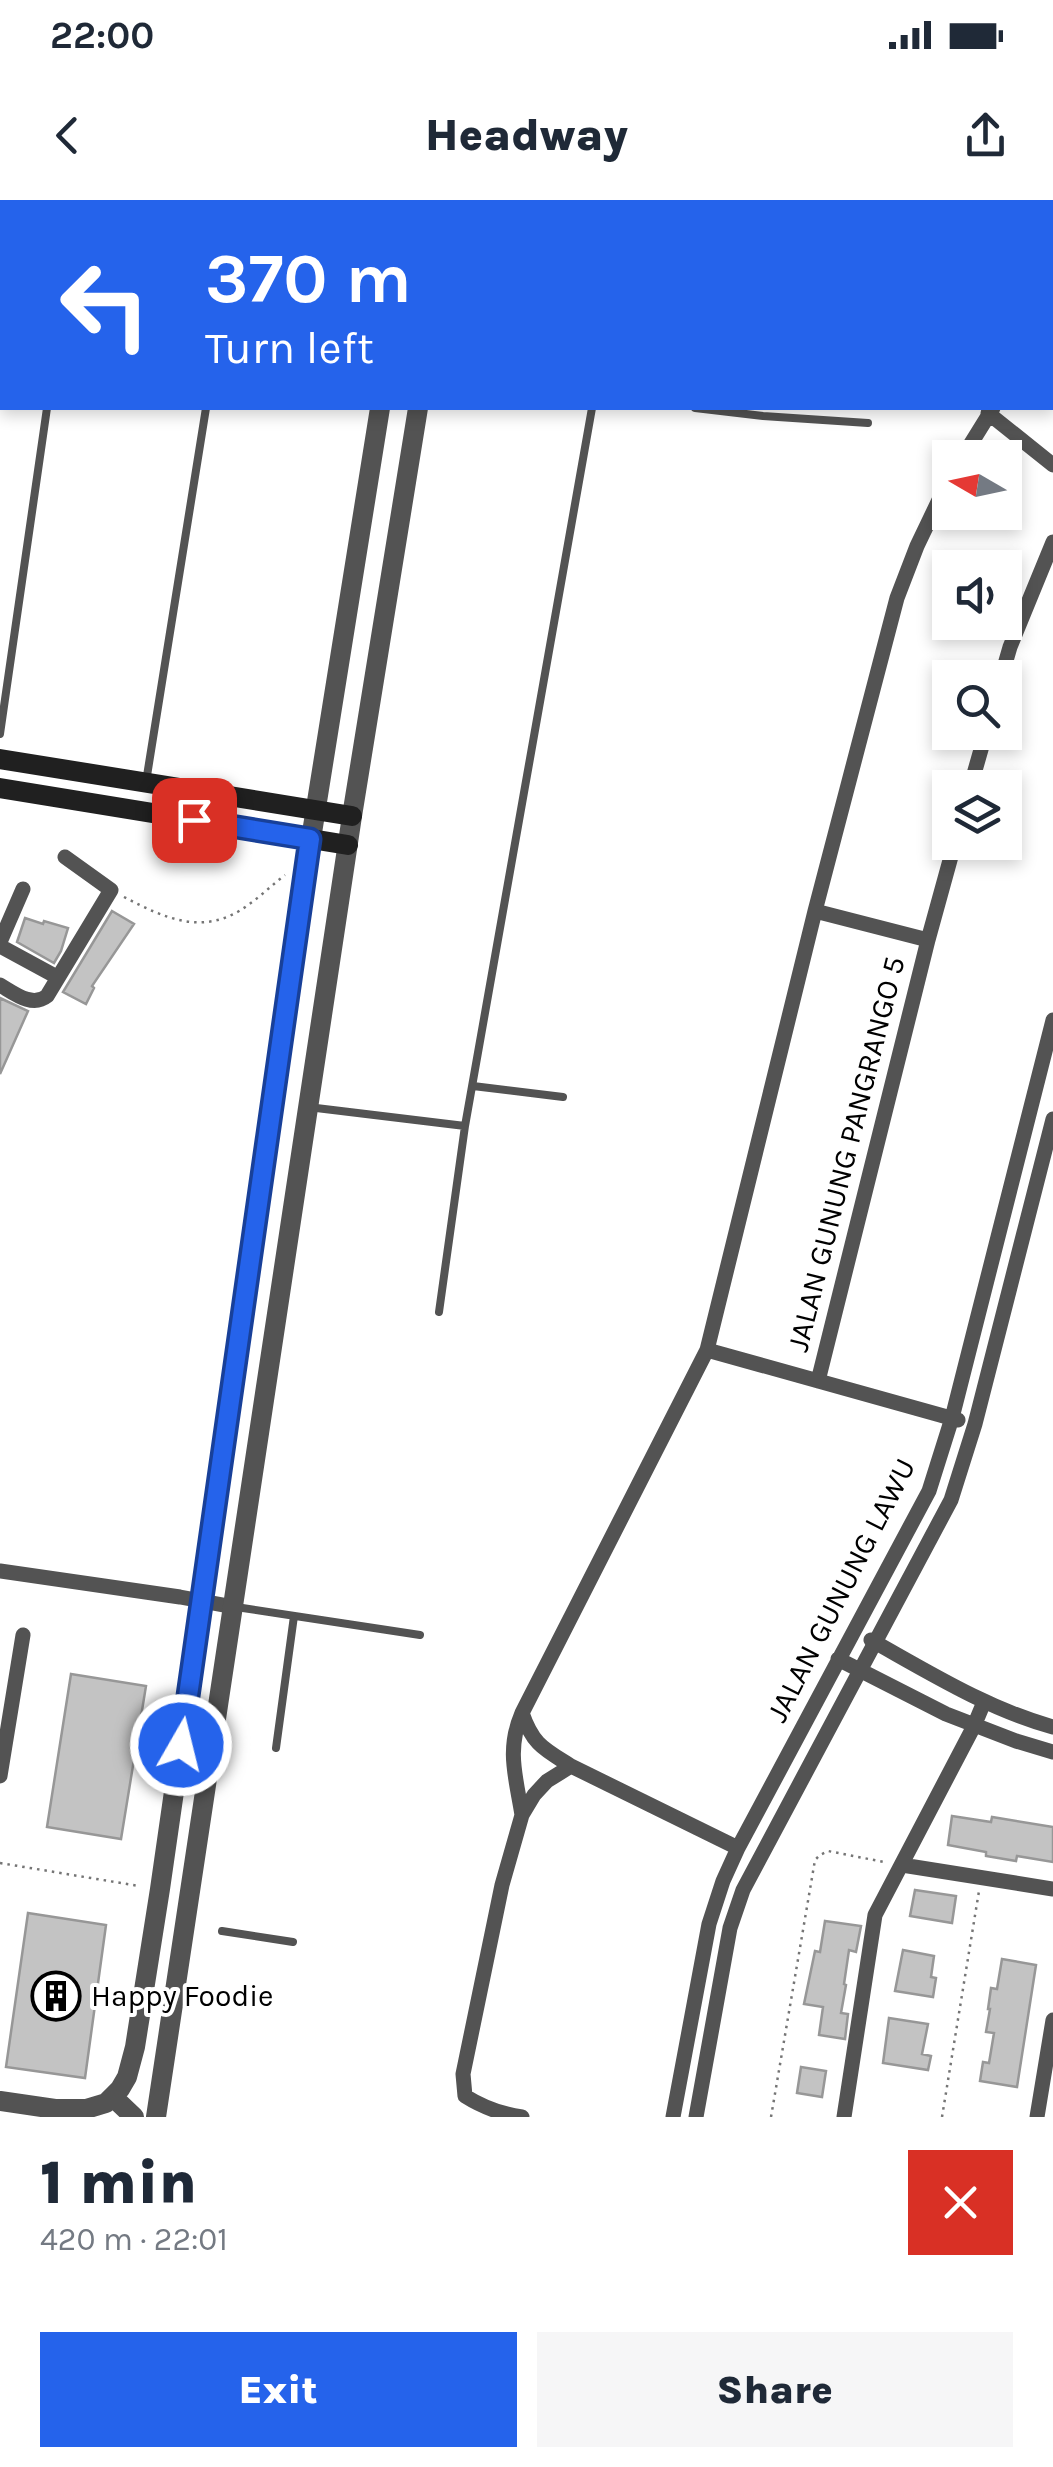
<!DOCTYPE html>
<meta charset="utf-8">
<style>
:root{--surface:#fff;--page:#f6f6f7;--text:#1f2937;--muted:#747a83;--accent:#2563eb}
body{margin:0;font-family:Karla,sans-serif;background:var(--page);color:var(--text);height:100vh;display:flex;flex-direction:column;font-size:38px;white-space:nowrap}
*{box-sizing:border-box;margin:0}
p{font-size:32px;color:var(--muted)}
.icon{flex:none;width:55px;height:55px;fill:none;stroke:currentColor;stroke-width:2;stroke-linecap:round;stroke-linejoin:round}
.map{position:relative;height:1917px;overflow:hidden}
.panel{display:flex;flex-direction:column;background:var(--surface);flex:1}
.panel>*{flex:none}
.top-card{position:absolute;left:0px;top:0px;width:1055px;height:210px;box-shadow:0 5px 15px #0003;background:#2563eb;color:#fff;overflow:hidden}
.needle{width:65px;rotate:279deg}
.fabs{position:absolute;left:932px;top:240px;display:grid;gap:20px}
.fabs a{display:grid;place-items:center;width:90px;height:90px;border-radius:0px;background:var(--surface);box-shadow:0 5px 15px #0003;font-size:50px}
.pin{position:absolute;display:grid;place-items:center;width:85px;height:85px;color:#fff;margin:-42px;border-radius:20px;box-shadow:0 5px 15px #0006}
.me{position:absolute;width:110px;margin:-55px;rotate:8deg;stroke-linejoin:round;filter:drop-shadow(0 0 8px #0008)}
.turn{display:flex;align-items:center;gap:35px;height:210px;padding:0 40px;font-size:45px}
.turn .icon{width:130px;height:130px;stroke-width:2.5}
.turn b{display:block;font-size:70px;line-height:85px}
.round{display:grid;place-items:center;flex:none;width:105px;height:105px;border-radius:0px;background:var(--page)}
.overview{display:flex;align-items:center;justify-content:space-between;height:170px;padding:0 40px}
h1{font-size:60px;font-weight:800;line-height:75px}
.cta{display:flex;gap:20px;margin-top:auto;padding:20px 40px}
.cta a{flex:1;height:115px;border-radius:0px;background:var(--accent);color:#fff;font-size:40px;font-weight:800;line-height:115px;text-align:center}
.cta a+a{background:var(--page);color:var(--text)}
.status{display:flex;justify-content:space-between;align-items:center;height:70px;padding:0 50px;background:var(--surface);direction:ltr}
.status svg{height:28px;fill:currentColor}
header{display:flex;justify-content:space-between;align-items:center;height:130px;padding:0 40px;background:var(--surface);font-size:45px;font-weight:800}
.map>svg:first-child{display:block}
.building{fill:#c3c3c3;stroke:#979797;stroke-width:2.5}
.lines{fill:none;stroke-linecap:round;stroke-linejoin:round}
.path{stroke:#757575;stroke-width:2.5;stroke-dasharray:2.5 5;stroke-linecap:butt}
.service{stroke:#535353;stroke-width:8}
.minor{stroke:#535353;stroke-width:15}
.tertiary{stroke:#535353;stroke-width:20}
.secondary{stroke:#202020;stroke-width:20}
.route-casing{stroke:#184099;stroke-width:25}
.route{stroke:#2563eb;stroke-width:18}
.labels{text-anchor:middle;stroke-width:8;stroke-linejoin:round;paint-order:stroke}
.street-label{font-size:30px;fill:#000;stroke:#fff}
.poi-label{font-size:30px;fill:#000;stroke:#fff;text-anchor:start}
</style>
<div class="status"><b>22:00</b><svg viewBox="0 0 49 12"><path d="M0 12V9h3v3zM5 12V6h3v6zM10 12V3h3v9zM15 12V0h3v12zM26 1h20v11H26zM47 4h2v5h-2z"/></svg></div>
<header><svg class="icon" aria-label="back" viewBox="0 0 24 24"><path d="M15 5l-7 7 7 7"/></svg>Headway<svg class="icon" aria-label="share" viewBox="0 0 24 24"><path d="M12 15V3M7 8l5-5 5 5M5 13v7h14v-7"/></svg></header>
<div class="map">
<svg width="1053" height="1917" viewBox="0 0 1053 1917">
<rect width="100%" height="100%" fill="#fff"/>
<path class="building" d="M112 711 134 724 92 786 94 788 86 804 63 792Z
M25 718 43 724 44 721 68 728 61 751 54 763 17 742Z
M0 798 28 811 0 874Z
M71 1474 146 1486 121 1639 47 1627Z
M952 1616 991 1622 992 1617 1053 1627V1662L1017 1656 1016 1661 986 1656V1652L948 1645Z
M915 1690 956 1696 952 1723 910 1716Z
M28 1713 106 1725 85 1878 6 1867Z
M825 1721 861 1726 856 1752 849 1750 844 1784 846 1785 841 1813 848 1814 845 1839 819 1835 823 1807 804 1804 815 1751 820 1752Z
M903 1750 934 1756 931 1777 936 1778 933 1797 895 1791Z
M1002 1759 1036 1765 1017 1887 980 1881 983 1862 989 1863 994 1833 986 1832 990 1809H988L991 1788 997 1789Z
M889 1818 928 1824 922 1854 931 1856 928 1870 883 1863Z
M801 1867 826 1871 822 1897 797 1893Z"/>
<g class="lines">
<path class="path" d="M124 697C166 719 205 737 248 705 261 696 272 685 285 675
M0 1663 139 1686
M771 1917 815 1660 820 1655 828 1651 884 1662
M942 1917 979 1691"/>
<path class="service" d="M790 2V0
M0 75 2 76
M695 208 763 216 868 223
M0 534 47 208
M146 582 206 208
M473 886 563 897
M308 907 465 926
M439 1112 465 926 592 208
M236 1407 420 1435
M276 1548 294 1416
M222 1731 293 1742"/>
<path class="minor" d="M1052 138H1053
M988 213 1053 265
M962 258 993 208
M1001 478 1010 447 1053 342
M970 588 986 532
M815 711 928 740
M0 742 23 689
M0 746 57 777
M0 785C14 793 32 808 47 796L111 690 65 657
M707 1150 958 1220
M818 1181 928 740 955 642
M0 1371 180 1397 234 1407
M871 1440C930 1473 988 1509 1053 1527
M838 1459 946 1514 1016 1541 1053 1552
M522 1513 707 1150 815 711 897 398 917 346 950 277
M571 1566 738 1648
M0 1576 23 1435
M522 1615C516 1577 506 1550 522 1513 533 1545 544 1549 571 1566L547 1581 534 1595 522 1615 502 1685 463 1874 465 1896C484 1908 501 1914 522 1917
M902 1665 1053 1689
M673 1917 709 1724 723 1681 738 1648 929 1291 952 1218 1053 820
M696 1917 730 1728 743 1690 951 1300 975 1224 1053 919
M844 1917 875 1715 974 1526 984 1502
M1037 1917 1053 1820"/>
<path class="tertiary" d="M316 0 319 2
M457 2 460 0
M113 1897 134 1917
M0 1901 55 1909H86L106 1903 120 1889 127 1877 135 1847 160 1689 311 639 380 208
M156 1917 352 616 418 208"/>
<path class="secondary" d="M0 559 352 616
M0 588 348 645"/>
</g>
<g class="lines">
<g class="route-casing">
<path id="route" d="M181 1545 310 639 194 620"/>
</g>
<use href="#route" class="route"/>
</g>
<defs>
<g id="building-ring" transform="scale(2.5)"><circle r="9.5" fill="#fff" stroke="#000" stroke-width="1.5"/><path d="M-4-6H4V6H1V3H-1V6H-4ZM-2.5-4.3h1.7v1.8h-1.7ZM.8-4.3h1.7v1.8H.8ZM-2.5-1h1.7V.8h-1.7ZM.8-1h1.7V.8H.8Z" fill="#000"/></g>
</defs>
<g fill-rule="evenodd">
<use href="#building-ring" x="56" y="1796"/>
</g>
<g class="labels">
<g class="street-label">
<text transform="translate(846 954) rotate(-76)" y="10">JALAN GUNUNG PANGRANGO 5</text>
<text transform="translate(841 1390) rotate(-63)" y="10">JALAN GUNUNG LAWU</text>
</g>
<g class="poi-label">
<text x="91" y="1806">Happy Foodie</text>
</g>
</g>
</svg>
<div class="fabs">
<a><svg class="needle" viewBox="-14 -14 28 28"><path d="M0-13l5 13h-10z" fill="#e53935"/><path d="M0 13l5-13h-10z" fill="#747a83"/></svg></a>
<a><svg class="icon" aria-label="sound" viewBox="0 0 24 24"><path d="M4 9h4l5-4v14l-5-4H4zM17 9q2 3 0 6"/></svg></a>
<a><svg class="icon" aria-label="search" viewBox="0 0 24 24"><circle cx="10" cy="10" r="6"/><path d="M15 15l6 6"/></svg></a>
<a><svg class="icon" aria-label="layers" viewBox="0 0 24 24"><path d="M12 4l9 5-9 5-9-5zM3 14l9 5 9-5"/></svg></a>
</div>
<div class="pin" style="left:194px;top:620px;background:#d93025"><svg class="icon" aria-label="arrive" viewBox="0 0 24 24"><path d="M6 21V4h12l-3 4 3 4H6"/></svg></div>
<svg class="me" style="left:181px;top:1545px" viewBox="-20 -20 40 40"><circle r="17" fill="#2563eb" stroke="#fff" stroke-width="3"/><path d="M0-11L8 9 0 5-8 9z" fill="#fff"/></svg>
<div class="top-card">
<div class="turn"><svg class="icon" aria-label="left" viewBox="0 0 24 24"><path d="M17 20v-9H6M10 6l-5 5 5 5"/></svg><div><b>370 m</b>Turn left</div></div>
</div>
</div>
<section class="panel">
<div class="overview"><div><h1>1 min</h1><p>420 m · 22:01</p></div><a class="round" style="background:#d93025;color:#fff"><svg class="icon" aria-label="close" viewBox="0 0 24 24"><path d="M6 6l12 12M18 6L6 18"/></svg></a></div>
<div class="cta"><a>Exit</a><a>Share</a></div>
</section>
